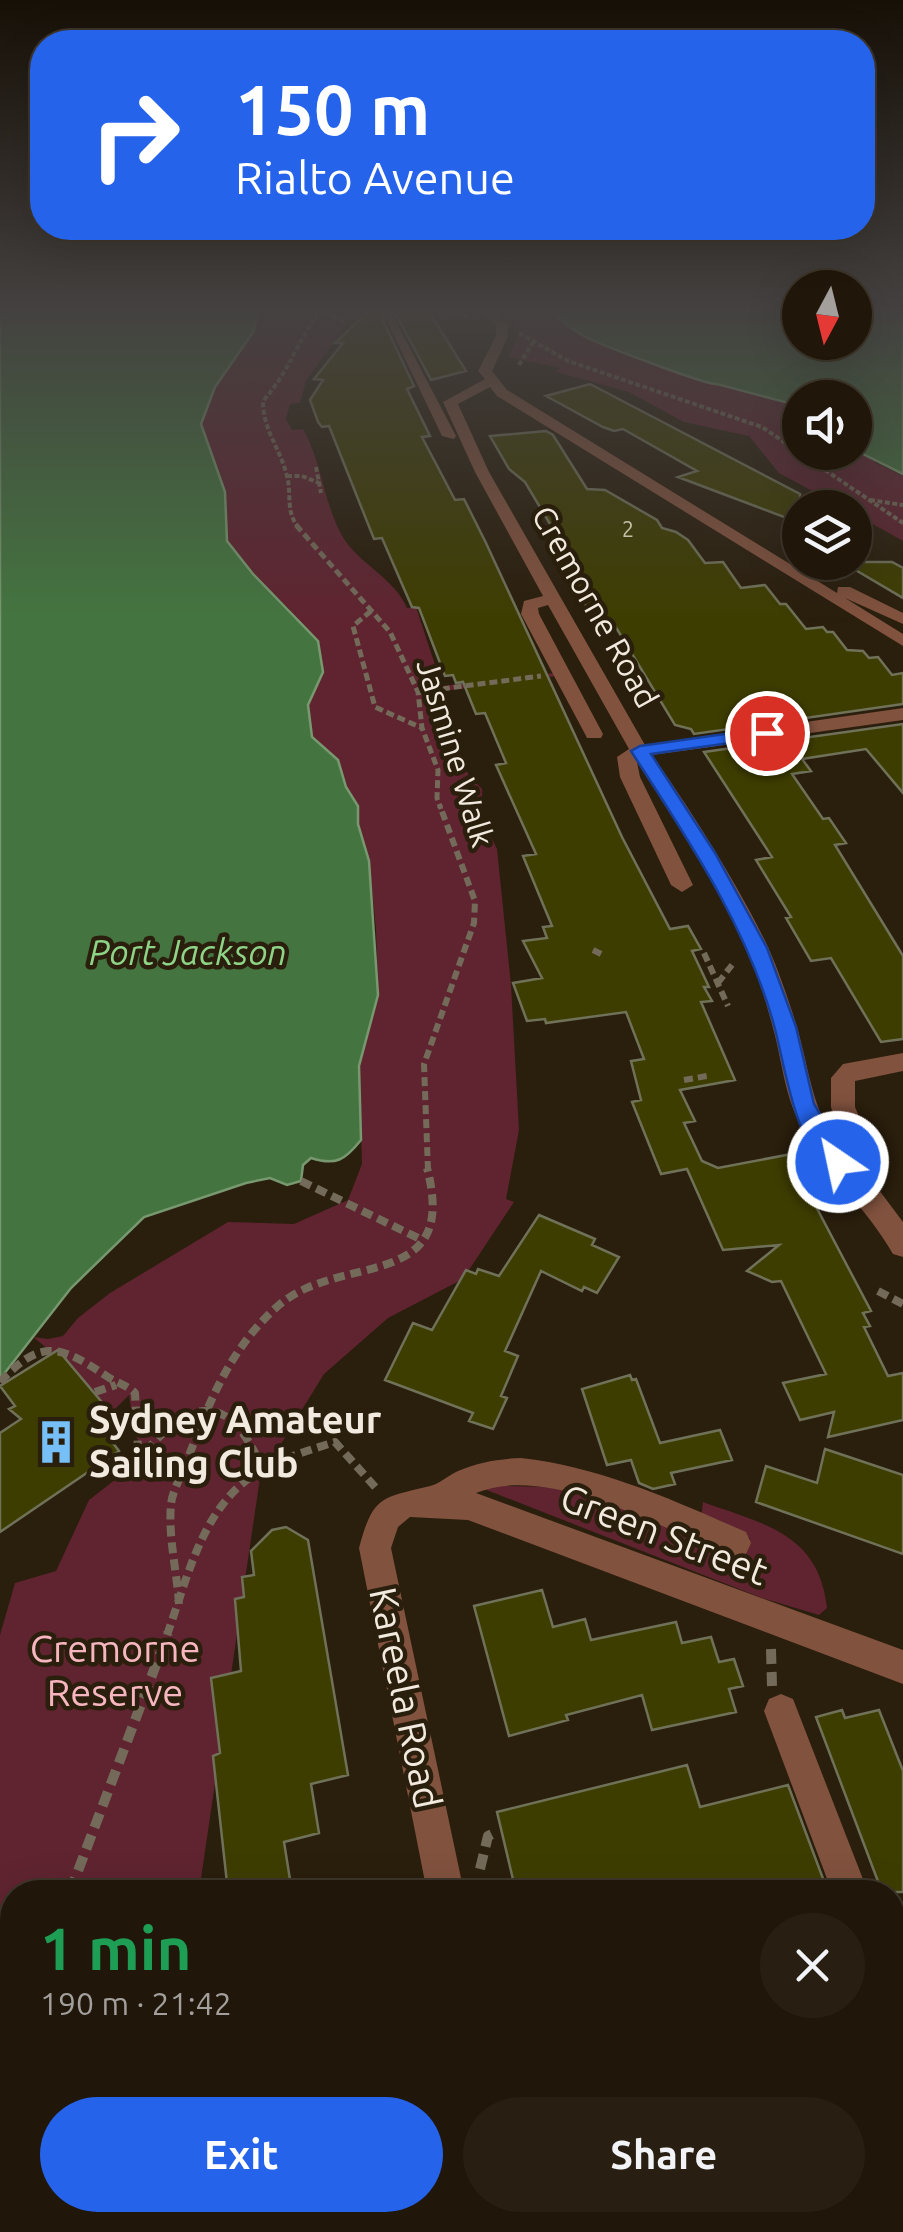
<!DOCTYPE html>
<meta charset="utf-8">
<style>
:root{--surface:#201609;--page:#281f12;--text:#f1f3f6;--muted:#a29f9c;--line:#3d352a;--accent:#2563eb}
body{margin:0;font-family:Ubuntu,sans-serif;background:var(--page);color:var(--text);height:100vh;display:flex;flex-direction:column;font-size:38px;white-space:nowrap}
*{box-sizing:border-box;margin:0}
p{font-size:32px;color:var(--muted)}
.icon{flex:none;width:55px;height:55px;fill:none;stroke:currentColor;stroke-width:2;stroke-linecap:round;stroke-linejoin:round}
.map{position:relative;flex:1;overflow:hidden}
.details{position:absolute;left:0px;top:1880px;width:905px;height:352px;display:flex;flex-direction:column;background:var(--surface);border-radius:40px 40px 0 0;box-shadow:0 10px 40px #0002,0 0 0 2px var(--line)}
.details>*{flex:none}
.hud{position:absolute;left:30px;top:30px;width:845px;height:210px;border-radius:40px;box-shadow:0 10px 40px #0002,0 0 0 2px var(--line);background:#2563eb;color:#fff;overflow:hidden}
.needle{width:65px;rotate:187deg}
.tools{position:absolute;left:782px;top:270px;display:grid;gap:20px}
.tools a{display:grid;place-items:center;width:90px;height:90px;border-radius:50%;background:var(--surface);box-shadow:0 10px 40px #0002,0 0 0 2px var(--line);font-size:50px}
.pin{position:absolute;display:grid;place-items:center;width:85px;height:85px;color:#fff;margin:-42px;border:5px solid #fff;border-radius:50%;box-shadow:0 2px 10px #0007}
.me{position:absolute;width:110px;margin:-55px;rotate:326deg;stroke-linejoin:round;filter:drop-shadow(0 0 8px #0008)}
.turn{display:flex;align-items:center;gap:35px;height:210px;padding:0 40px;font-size:45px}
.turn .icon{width:130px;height:130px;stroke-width:2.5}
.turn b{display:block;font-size:70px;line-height:85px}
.round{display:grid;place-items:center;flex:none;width:105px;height:105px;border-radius:52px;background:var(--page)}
.headline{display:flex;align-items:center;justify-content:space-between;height:170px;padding:0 40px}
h1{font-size:60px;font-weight:700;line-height:75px;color:#1e9e55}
.primary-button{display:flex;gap:20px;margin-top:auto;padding:20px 40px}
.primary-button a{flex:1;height:115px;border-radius:60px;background:var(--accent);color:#fff;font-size:40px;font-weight:700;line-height:115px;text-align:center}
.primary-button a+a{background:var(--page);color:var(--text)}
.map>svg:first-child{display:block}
.green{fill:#5f2430}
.water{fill:#447540;stroke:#78986f;stroke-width:2.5}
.building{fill:#3e3d00;stroke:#707159;stroke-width:2.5}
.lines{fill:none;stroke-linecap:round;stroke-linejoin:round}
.path-far4{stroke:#746a5a;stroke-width:4;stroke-dasharray:5 2.5;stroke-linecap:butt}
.path-far3{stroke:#746a5a;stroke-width:5;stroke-dasharray:8 4;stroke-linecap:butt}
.path-far2{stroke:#746a5a;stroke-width:6;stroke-dasharray:9 5;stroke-linecap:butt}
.path-far1{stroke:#746a5a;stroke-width:8;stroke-dasharray:11 6;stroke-linecap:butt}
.path{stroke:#746a5a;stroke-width:10;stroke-dasharray:15 8;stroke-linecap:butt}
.minor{fill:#81523e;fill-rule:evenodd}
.route{fill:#2563eb;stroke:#184099;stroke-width:2.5}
.labels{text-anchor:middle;stroke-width:9;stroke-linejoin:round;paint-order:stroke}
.far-number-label{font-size:22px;fill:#c5bfa6}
.street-label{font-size:32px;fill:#f2eade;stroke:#2a1e0c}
.water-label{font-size:35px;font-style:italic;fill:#8ed488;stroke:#2a1e0c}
.near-poi-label{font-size:38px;font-weight:bold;fill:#f2eade;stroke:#2a1e0c;text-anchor:start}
.near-street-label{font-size:38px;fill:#f2eade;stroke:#2a1e0c}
.near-park-label{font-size:38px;fill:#f7b6bf;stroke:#2a1e0c}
</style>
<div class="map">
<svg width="903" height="2232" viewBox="0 0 903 2232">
<rect width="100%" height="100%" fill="#2a1e0c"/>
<path class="green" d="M252 308H340L346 321 344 327 306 381 300 403 290 404 286 419 292 430 303 429C323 464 323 504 344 539 361 565 395 579 407 608L416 607 442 686 554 673 556 676 444 691C459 737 441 748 482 789L483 820 497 849 511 985 519 1130 506 1199 514 1202 463 1279 388 1318 324 1374 260 1478 199 1892H12V2220H150L145 2232H0V1635L15 1583 56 1571 89 1500 147 1455 135 1435 129 1395 111 1413 57 1350 53 1353 33 1337 48 1339 63 1336 78 1318 110 1293 228 1222 294 1224 348 1200 362 1164 359 1066 378 994 376 929 369 861 358 824V806L346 787 338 760 312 737 308 705 323 672 289 609 253 574 227 541 225 492 201 424 215 387 254 331 257 315Z
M503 308H539L568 324 800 402V452H855V446L876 463 903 476V541L855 514V508L842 507 779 473 749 436 684 422 629 392 556 372 560 368 508 357 520 331 514 316Z
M474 1485 549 1487 603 1499 743 1554 750 1538 701 1518 703 1502C763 1524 819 1533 827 1608L819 1615 762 1598Z"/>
<path class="water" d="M0 308H252L257 315 254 331 215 387 201 424 225 492 227 541 253 574 318 641 323 672 308 705 312 737 338 760 346 787 358 806V824L369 861 378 995 359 1066 361 1140C345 1160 336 1166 311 1158L303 1165 301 1181 287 1185 270 1178 246 1183 144 1217 71 1288 0 1379Z
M552 308H800V342H855V308H903V474L855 450V398H800V406L717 384C709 386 601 345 586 337 575 332 564 322 554 314L558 309Z"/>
<path class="building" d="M372 308H427L466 371 431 380 397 316 385 311 380 314 414 386 407 389 430 436 422 437 455 500 464 499 486 543 622 837 670 929 688 926 701 949 692 951 709 987H704L712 1001 701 1002 735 1080 680 1090 695 1121 684 1123 702 1161 718 1168 797 1153 809 1176 801 1178 871 1311 863 1313 870 1326 864 1327 888 1376 903 1373V1420L828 1437 834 1412 800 1420 783 1383 826 1374 781 1281 772 1282 747 1271 779 1245 723 1250 687 1169 661 1174 632 1102 641 1100 631 1061 644 1059 626 1012 546 1023 545 1019 527 1021 513 983 542 978 523 941 547 938 543 927 552 926 523 856 536 854 496 765 506 763 485 713 476 714 463 682 456 683 453 675 445 676 419 608 412 607 382 538 374 539 329 426 322 427 318 422 310 400 323 380 314 379 343 343H335Z
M590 384 800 494V523L678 477 697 471 623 429 614 431 603 427 546 396Z
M546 431 553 435 587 489 605 490 657 520 662 528 676 532 688 540 705 563 723 562 741 588 765 585 780 604H786L806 629 823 627 827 632H833L847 650 863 651 869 658 878 657 892 675 903 673V704L694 734 691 729 675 725 614 624 597 626 570 577 581 576 525 482 509 469 490 436Z
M842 562H892L903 568V598Z
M903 724V793L866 749 802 759 811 771 792 774 823 819 829 818 846 843 835 845 903 956V1039L881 1042 831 958 811 961 786 918 791 917 756 860 772 857 704 752Z
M539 1215 595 1239 592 1245 619 1257 597 1293 584 1287 582 1291 541 1271 505 1351 518 1356 501 1396 507 1398 493 1429 469 1421 473 1413 385 1380 413 1323 432 1330 466 1270 476 1274 478 1269 499 1276Z
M58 1350 111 1413 97 1422 119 1451 0 1532V1433L21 1419 9 1409 15 1406 0 1386Z
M630 1375 632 1380 636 1379 660 1443 720 1430 732 1460 671 1473 675 1484 653 1489 639 1483 631 1460 607 1465 582 1389Z
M825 1449 903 1475V1554L756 1502 766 1466 817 1483Z
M286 1527 308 1540 348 1775 311 1784 319 1833 284 1842 292 1892H228L213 1756 220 1753 211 1678 241 1671 235 1599 244 1597 242 1577 254 1575 251 1551 272 1530Z
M542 1590 553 1627 585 1619 591 1640 676 1622 682 1643 711 1637 719 1662 734 1659 743 1686 729 1689 736 1712 652 1730 642 1695 566 1715 568 1720 509 1736 474 1606Z
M842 1710 845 1718 879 1710 903 1771V1892H882L816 1717Z
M687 1765 700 1807 788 1785 828 1892H516L497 1812Z"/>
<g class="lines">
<path class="path-far4" d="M442 308 469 317
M319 310 344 321
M406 315 433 308
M519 333 568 361 762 427 903 523
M519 365 535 339
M316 467 321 493
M287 476H302L319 483
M870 500 903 505
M299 528C285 512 292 495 287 476 280 448 263 430 263 401 288 373 297 343 318 313L317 308"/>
<path class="path-far3" d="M296 525 390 632 418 692 422 728 438 770 437 798 441 809
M371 611 353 626 375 707 422 728
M418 692 541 676"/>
<path class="path-far2" d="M593 950 603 955
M704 953 728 1006
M718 983 735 961
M684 1080 707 1076
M428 1170 424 1064 474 923 475 901 440 806"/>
<path class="path-far1" d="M301 1181 420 1239
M878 1291 903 1304
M0 1382C42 1337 61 1346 108 1377 117 1383 127 1385 135 1393L138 1449 145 1452C195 1395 230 1394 262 1468
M95 1392 116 1385
M179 1604C177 1572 168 1536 171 1505 172 1491 182 1475 187 1461 209 1402 230 1348 279 1305 341 1252 460 1293 427 1168
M167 1635C188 1577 203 1502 262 1470 285 1457 310 1450 335 1442L376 1488"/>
<path class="path" d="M771 1649 772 1686
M480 1869 488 1836 498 1831
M70 1892 168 1633
M0 2080 12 2047"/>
<path class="minor" d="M478 308H491L508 325V336L492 371 507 390 837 593 838 587H850L903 613V624L845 598 903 634V646L497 396 490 387 458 404 489 472 645 745 903 708V720L652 755C694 815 736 881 768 947 779 972 789 1001 797 1027 810 1072 813 1119 846 1155L831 1107V1078L843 1064 903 1053V1071L855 1081V1107L871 1145 876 1186 903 1222V1257L893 1254C866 1206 824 1173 800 1124 784 1093 782 1060 773 1028 766 1002 757 972 746 948 717 884 677 820 637 762L640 777 693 885 682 892 671 885 620 777 617 757 629 749 548 605 538 608 539 614 603 734 601 738H587L585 734 521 614 524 601 543 596 475 472 443 402 485 379 478 371 496 336V326Z
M384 315 394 318 456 436 454 439 442 436Z
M521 1458C601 1467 673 1500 746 1532L751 1543 746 1554 735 1558C667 1531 550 1462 476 1493L903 1650V1684L468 1520 410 1517 398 1527 391 1548 464 1892H427L359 1548C373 1495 382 1498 430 1486 439 1484 449 1475 458 1471 479 1462 498 1459 521 1458Z
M781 1694 793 1699 868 1892H832L764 1711 769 1699Z
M892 1986 903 1990V2053L892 2048Z
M491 2220H533L535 2232H493Z"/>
</g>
<linearGradient id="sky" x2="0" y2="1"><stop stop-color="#171007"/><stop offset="0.5" stop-color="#444140"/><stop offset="1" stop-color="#444140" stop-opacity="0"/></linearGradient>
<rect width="903" height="620" fill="url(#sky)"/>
<path class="route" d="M767 728 776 733 773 737 651 754 715 853 767 948 796 1027 814 1104 849 1162 838 1171C796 1158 785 1065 775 1029 748 927 687 838 631 751L640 746Z"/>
<defs>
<g id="building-bare" transform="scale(3.45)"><path d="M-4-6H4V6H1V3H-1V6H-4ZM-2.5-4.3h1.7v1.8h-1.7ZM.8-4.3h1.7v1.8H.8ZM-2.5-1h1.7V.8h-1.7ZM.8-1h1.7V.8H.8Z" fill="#76c0f7" stroke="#2a1e0c" stroke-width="2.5" paint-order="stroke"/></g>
</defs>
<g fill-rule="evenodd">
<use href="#building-bare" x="56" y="1442"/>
</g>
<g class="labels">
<g class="far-number-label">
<text x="628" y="537">2</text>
</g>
<g class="street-label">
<text transform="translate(595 607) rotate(61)" y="11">Cremorne Road</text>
<text transform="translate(455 753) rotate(73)" y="11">Jasmine Walk</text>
</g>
<g class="water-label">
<text x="188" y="965">Port Jackson</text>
</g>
<g class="near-poi-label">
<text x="89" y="1433">Sydney Amateur<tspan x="89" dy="44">Sailing Club</tspan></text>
</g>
<g class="near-street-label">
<text transform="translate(664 1535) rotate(21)" y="13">Green Street</text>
<text transform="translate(405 1698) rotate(78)" y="13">Kareela Road</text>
</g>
<g class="near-park-label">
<text x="115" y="1662">Cremorne<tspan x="115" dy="44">Reserve</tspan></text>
</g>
</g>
</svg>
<div class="tools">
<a><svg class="needle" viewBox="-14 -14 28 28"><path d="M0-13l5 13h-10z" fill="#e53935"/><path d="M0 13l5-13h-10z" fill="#a29f9c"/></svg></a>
<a><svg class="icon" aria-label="sound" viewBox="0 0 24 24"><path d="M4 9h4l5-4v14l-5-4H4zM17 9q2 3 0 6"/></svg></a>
<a><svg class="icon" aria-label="layers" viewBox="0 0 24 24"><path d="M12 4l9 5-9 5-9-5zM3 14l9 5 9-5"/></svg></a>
</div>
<div class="pin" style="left:767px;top:733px;background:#d93025"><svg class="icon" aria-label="arrive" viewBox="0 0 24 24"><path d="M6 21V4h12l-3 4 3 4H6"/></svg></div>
<svg class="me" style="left:838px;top:1162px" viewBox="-20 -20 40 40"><circle r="17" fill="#2563eb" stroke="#fff" stroke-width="3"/><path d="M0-11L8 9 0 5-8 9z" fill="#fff"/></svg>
<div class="hud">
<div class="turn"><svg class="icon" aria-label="right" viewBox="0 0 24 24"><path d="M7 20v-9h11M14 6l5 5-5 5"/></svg><div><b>150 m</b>Rialto Avenue</div></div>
</div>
<section class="details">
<div class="headline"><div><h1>1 min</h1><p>190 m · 21:42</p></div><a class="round"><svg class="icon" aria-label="close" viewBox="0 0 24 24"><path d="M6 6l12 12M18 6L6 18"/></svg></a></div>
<div class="primary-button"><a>Exit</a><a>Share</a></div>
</section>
</div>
